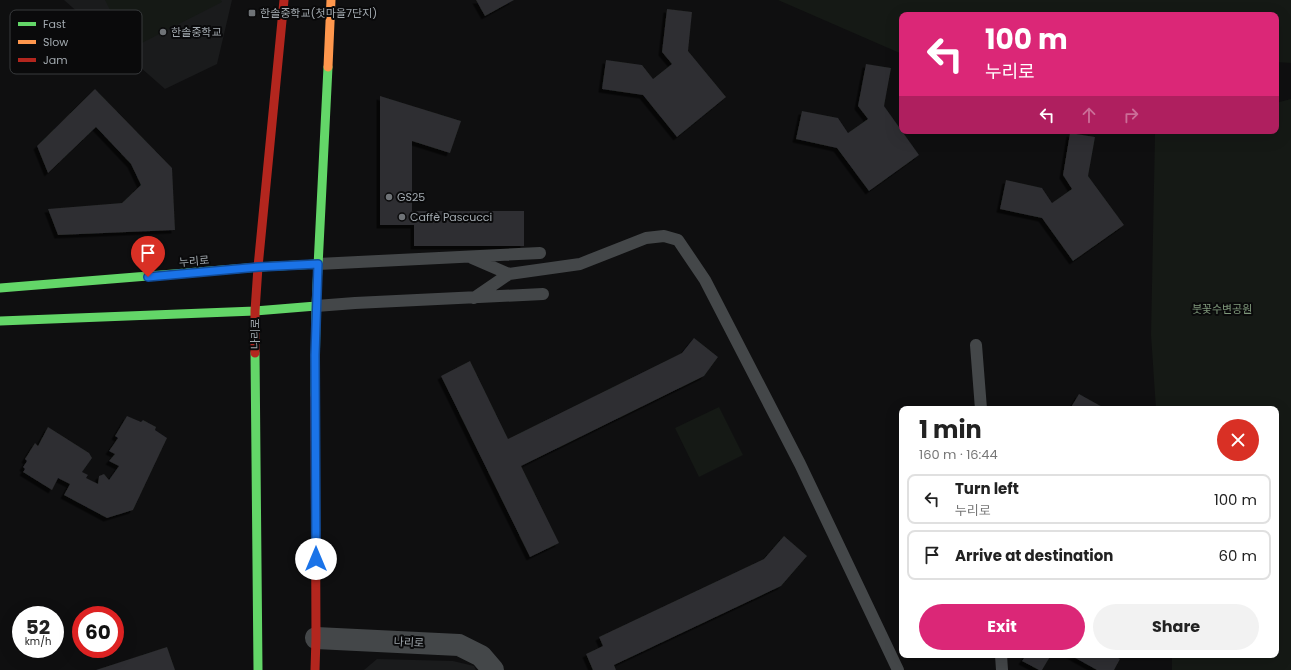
<!DOCTYPE html>
<meta charset="utf-8">
<style>
:root{--surface:#fff;--page:#f2f2f2;--text:#222;--muted:#767676;--line:#e0e0e0;--accent:#db2777}
body{margin:0;font-family:Poppins,"Noto Sans KR",sans-serif;background:var(--page);color:var(--text);height:100vh;display:flex;flex-direction:column;font-size:15px;white-space:nowrap}
*{box-sizing:border-box;margin:0}
p{font-size:13px;color:var(--muted)}
.icon{flex:none;width:22px;height:22px;fill:none;stroke:currentColor;stroke-width:2;stroke-linecap:round;stroke-linejoin:round}
.map{position:relative;flex:1;overflow:hidden}
.drawer{position:absolute;left:899px;top:406px;width:380px;height:252px;display:flex;flex-direction:column;background:var(--surface);border-radius:8px;box-shadow:0 4px 16px #0002}
.drawer>*{flex:none}
.banner{position:absolute;left:899px;top:12px;width:380px;height:122px;border-radius:8px;box-shadow:0 4px 16px #0002;background:#db2777;color:#fff;overflow:hidden}
.speed{position:absolute;left:12px;top:606px;display:flex;gap:8px;font-size:20px;font-weight:700;text-align:center}
.speed>*{display:grid;place-content:center;width:52px;height:52px;border-radius:50%;background:var(--surface);box-shadow:0 4px 16px #0002;line-height:1}
.speed small{font-size:10px;font-weight:400}
.speed .limit{border:6px solid #d22;background:#fff;color:#111}
.pin{position:absolute;display:grid;place-items:center;width:34px;height:34px;color:#fff;margin:-41px -17px;border-radius:50% 50% 50% 0;rotate:-45deg;box-shadow:0 0 4px #0007}
.pin .icon{rotate:45deg}
.me{position:absolute;width:44px;margin:-22px;rotate:0deg;stroke-linejoin:round;filter:drop-shadow(0 0 3px #0008)}
.turn{display:flex;align-items:center;gap:14px;height:84px;padding:0 20px;font-size:18px}
.turn .icon{width:52px;height:52px;stroke-width:2.5}
.turn b{display:block;font-size:28px;line-height:34px}
.lanes{display:flex;align-items:center;height:38px;padding:0 20px;background:#0003;justify-content:center;gap:20px;direction:ltr}
.lanes .off{opacity:.35}
.round{display:grid;place-items:center;flex:none;width:42px;height:42px;border-radius:21px;background:var(--page)}
.head{display:flex;align-items:center;justify-content:space-between;height:68px;padding:0 20px}
h1{font-size:24px;font-weight:700;line-height:30px}
.action{display:flex;gap:8px;margin-top:auto;padding:8px 20px}
.action a{flex:1;height:46px;border-radius:24px;background:var(--accent);color:#fff;font-size:16px;font-weight:700;line-height:46px;text-align:center}
.action a+a{background:var(--page);color:var(--text)}
ul{padding:0;list-style:none}
li{display:flex;align-items:center;gap:12px;height:50px;margin:0 8px 6px;padding:0 12px;border:2px solid var(--line);border-radius:8px}
li div{flex:1}
li b{display:block;font-size:15px}
li em{font-style:normal}
.map>svg:first-child{display:block}
.built{fill:#1a1b1c}
.green{fill:#151915}
.building{fill:#2d2e30;filter:url(#shadow)}
.lines{fill:none;stroke-linecap:round;stroke-linejoin:round}
.lane{stroke:#444749;stroke-width:12}
.street{stroke:#444749;stroke-width:22}
.fast{stroke:#63d668;stroke-width:9}
.slow{stroke:#ff974d;stroke-width:9}
.jam{stroke:#b3261e;stroke-width:9}
.route-casing{stroke:#114b97;stroke-width:10}
.route{stroke:#1a73e8;stroke-width:7}
.poi-dot{fill:#6f7377;stroke:#0a0a0b;stroke-width:1.5}
.labels{text-anchor:middle;stroke-width:4;stroke-linejoin:round;paint-order:stroke}
.poi-label{font-size:11px;fill:#a2a9af;stroke:#0a0a0b;text-anchor:start}
.street-label{font-size:11px;fill:#a2a9af;stroke:#0a0a0b}
.park-label{font-size:11px;fill:#7f987b;stroke:#0a0a0b}
.key{fill:#0a0a0b;stroke:#383a3c;stroke-width:1}
.key-label{font-size:11px;fill:#a2a9af}
</style>
<div class="map">
<svg width="1291" height="670" viewBox="0 0 1291 670">
<defs>
<filter id="shadow"><feDropShadow dx="-3.5" dy="3.5" stdDeviation="0" flood-color="#0009"/></filter>
</defs>
<rect width="100%" height="100%" fill="#0f0f10"/>
<path class="built" d="M64 0H232L217 64 165 89Z
M377 659 453 661 474 666 476 670H364Z"/>
<path class="green" d="M105 0H221L222 2 130 49Z
M778 0H1291V63L1276 62V15H902V54Z
M1291 99V670H1172V655H1276V409H1156L1151 335 1155 134 1165 131H1276V103Z
M719 407 743 455 699 477 675 428Z"/>
<path class="building" d="M476 0H514L485 16Z
M667 9 692 12 688 51 726 97 677 137 643 95 602 89 606 60 642 65 653 79 672 64 662 52Z
M866 64 891 68 884 106 919 155 869 191 837 148 796 139 802 111 838 118 848 133 868 119 858 106Z
M95 89 172 168 175 230 58 235 48 209 122 203 141 185 131 164 96 127 48 173 37 146Z
M380 96 461 121 450 153 412 141V211H524V246H414V225H380Z
M1070 133 1095 137 1088 176 1124 225 1073 261 1042 218 1000 209 1006 180 1042 188 1052 203 1072 189 1063 175Z
M694 338 718 357 704 376 521 466 559 543 530 557 441 376 470 361 508 439 682 353Z
M1079 394 1106 409H1070Z
M127 416 141 422 143 420 156 427 155 430 167 438 133 510 107 518 64 495 70 484 58 478 52 490 23 472 25 469 23 467 27 461 25 459 35 443 38 446 48 427 89 453 92 458 82 472 88 475 86 478 98 484 99 476 104 474 109 480 119 466 109 461 115 454 109 451 118 438 115 436Z
M784 536 807 556 781 586 614 665 616 670H593L586 654 603 646 599 637 764 559Z
M167 647 175 670H96Z
M1026 655H1051L1042 670H1039L1022 661Z
M1070 655H1113L1120 659 1114 670H1097Z"/>
<g class="lines">
<path class="lane" d="M472 258 509 274
M318 264 540 253
M474 298 509 274 580 264 646 238 664 236 678 240 705 280 800 464 898 670
M316 306 355 303 543 294
M976 345 981 409
M1001 655 1002 670"/>
<path class="street" d="M316 638 459 645 481 656 493 670"/>
<path class="fast" d="M0 288 258 267 318 264
M0 321 255 311 316 306
M255 353 258 670
M315 395 316 306 328 67"/>
<path class="slow" d="M328 67 331 0"/>
<path class="jam" d="M255 353V311L258 267 284 0
M315 670 316 638 315 395"/>
</g>
<g class="lines">
<g class="route-casing">
<path id="route" d="M148 277 258 267 318 264 315 355 316 559"/>
</g>
<use href="#route" class="route"/>
</g>
<g class="poi-dot">
<rect x="248" y="9" width="8" height="8" rx="2"/>
<circle cx="163" cy="32" r="4"/>
<circle cx="389" cy="197" r="4"/>
<circle cx="402" cy="217" r="4"/>
</g>
<g class="labels">
<g class="poi-label">
<text x="260" y="17">한솔중학교(첫마을7단지)</text>
<text x="171" y="36">한솔중학교</text>
<text x="397" y="201">GS25</text>
<text x="410" y="221">Caffè Pascucci</text>
</g>
<g class="street-label">
<text transform="translate(194 261) rotate(-5)" y="4">누리로</text>
<text transform="translate(255 334) rotate(-90)" y="4">나리로</text>
<text transform="translate(409 642) rotate(3)" y="4">나리로</text>
</g>
<g class="park-label">
<text x="1222" y="313">붓꽃수변공원</text>
</g>
</g>
<rect x="10" y="10" width="132" height="64" rx="6" class="key"/>
<rect x="18" y="22" width="18" height="4" fill="#63d668"/>
<rect x="18" y="40" width="18" height="4" fill="#ff974d"/>
<rect x="18" y="58" width="18" height="4" fill="#b3261e"/>
<g class="key-label">
<text x="43" y="28">Fast</text>
<text x="43" y="46">Slow</text>
<text x="43" y="64">Jam</text>
</g>
</svg>
<div class="speed"><div>52<small>km/h</small></div><div class="limit">60</div></div>
<div class="pin" style="left:148px;top:277px;background:#d93025"><svg class="icon" aria-label="arrive" viewBox="0 0 24 24"><path d="M6 21V4h12l-3 4 3 4H6"/></svg></div>
<svg class="me" style="left:316px;top:559px" viewBox="-20 -20 40 40"><circle r="19" fill="#fff"/><path d="M0-13L10 11 0 6-10 11z" fill="#1a73e8"/></svg>
<div class="banner">
<div class="turn"><svg class="icon" aria-label="left" viewBox="0 0 24 24"><path d="M17 20v-9H6M10 6l-5 5 5 5"/></svg><div><b>100 m</b>누리로</div></div>
<div class="lanes"><svg class="icon" aria-label="left" viewBox="0 0 24 24"><path d="M17 20v-9H6M10 6l-5 5 5 5"/></svg><svg class="icon off" aria-label="ahead" viewBox="0 0 24 24"><path d="M12 20V5M6 11l6-6 6 6"/></svg><svg class="icon off" aria-label="right" viewBox="0 0 24 24"><path d="M7 20v-9h11M14 6l5 5-5 5"/></svg></div>
</div>
<section class="drawer">
<div class="head"><div><h1>1 min</h1><p>160 m · 16:44</p></div><a class="round" style="background:#d93025;color:#fff"><svg class="icon" aria-label="close" viewBox="0 0 24 24"><path d="M6 6l12 12M18 6L6 18"/></svg></a></div>
<ul>
<li><svg class="icon" aria-label="left" viewBox="0 0 24 24"><path d="M17 20v-9H6M10 6l-5 5 5 5"/></svg><div><b>Turn left</b><p>누리로</p></div><em>100 m</em></li>
<li><svg class="icon" aria-label="arrive" viewBox="0 0 24 24"><path d="M6 21V4h12l-3 4 3 4H6"/></svg><div><b>Arrive at destination</b></div><em>60 m</em></li>
</ul>
<div class="action"><a>Exit</a><a>Share</a></div>
</section>
</div>
